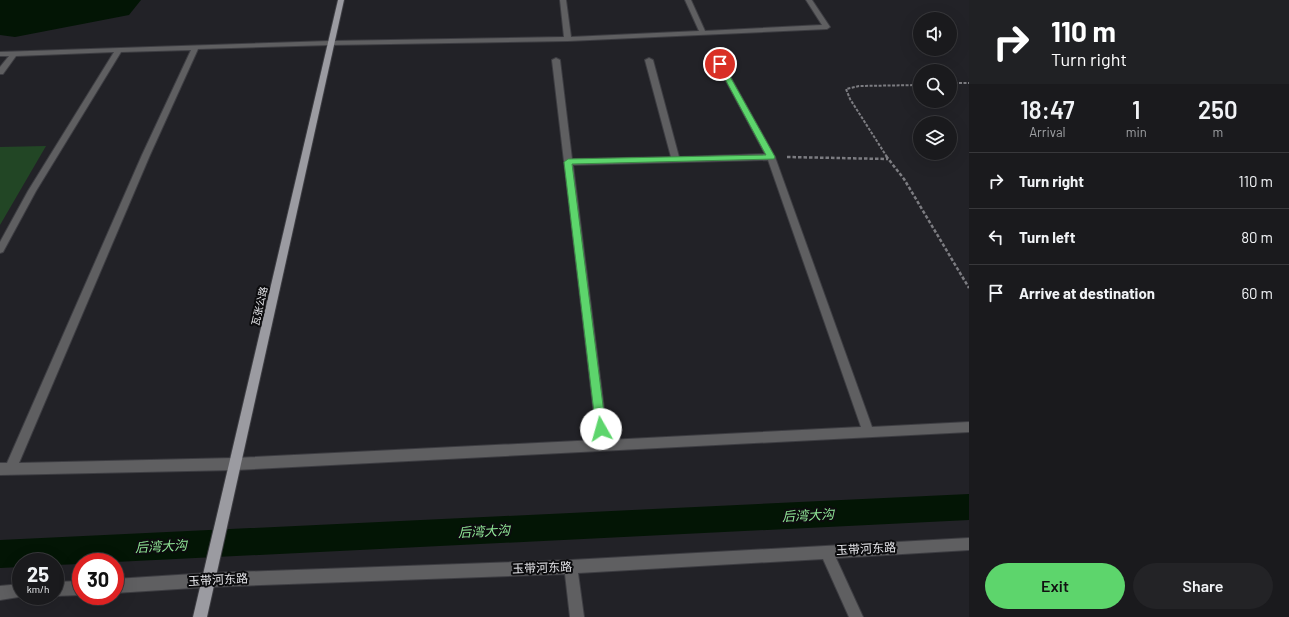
<!DOCTYPE html>
<meta charset="utf-8">
<style>
:root{--surface:#1a1a1d;--page:#232326;--text:#f1f3f6;--muted:#9fa1a4;--line:#38383b;--accent:#5dd56c}
body{margin:0;font-family:Barlow,"Noto Sans SC",sans-serif;background:var(--page);color:var(--text);height:100vh;display:flex;flex-direction:column;font-size:15px;white-space:nowrap}
*{box-sizing:border-box;margin:0}
p{font-size:13px;color:var(--muted)}
.icon{flex:none;width:22px;height:22px;fill:none;stroke:currentColor;stroke-width:2;stroke-linecap:round;stroke-linejoin:round}
.map{position:relative;flex:1;overflow:hidden}
.side{display:flex;flex-direction:column;background:var(--surface);width:320px}
.side>*{flex:none}
.guide{background:#202124;color:#fff;overflow:hidden}
.tools{position:absolute;left:913px;top:12px;display:grid;gap:8px}
.tools a{display:grid;place-items:center;width:44px;height:44px;border-radius:50%;background:var(--surface);box-shadow:0 4px 16px #0002,0 0 0 1px var(--line);font-size:20px}
.speed{position:absolute;left:12px;top:553px;display:flex;gap:8px;font-size:20px;font-weight:700;text-align:center}
.speed>*{display:grid;place-content:center;width:52px;height:52px;border-radius:50%;background:var(--surface);box-shadow:0 4px 16px #0002,0 0 0 1px var(--line);line-height:1}
.speed small{font-size:10px;font-weight:400}
.speed .limit{border:6px solid #d22;background:#fff;color:#111}
.pin{position:absolute;display:grid;place-items:center;width:34px;height:34px;color:#fff;margin:-17px;border:2px solid #fff;border-radius:50%;box-shadow:0 1px 4px #0007}
.me{position:absolute;width:44px;margin:-22px;rotate:353deg;stroke-linejoin:round;filter:drop-shadow(0 0 3px #0008)}
.turn{display:flex;align-items:center;gap:14px;height:84px;padding:0 16px;font-size:18px}
.turn .icon{width:52px;height:52px;stroke-width:2.5}
.turn b{display:block;font-size:28px;line-height:34px}
.eta{display:flex;justify-content:space-evenly;align-items:center;height:68px;text-align:center}
.eta b{font-size:24px;font-weight:600;line-height:28px}
.primary-button{display:flex;gap:8px;margin-top:auto;padding:8px 16px}
.primary-button a{flex:1;height:46px;border-radius:24px;background:var(--accent);color:#111;font-size:16px;font-weight:600;line-height:46px;text-align:center}
.primary-button a+a{background:var(--page);color:var(--text)}
ul{padding:0;list-style:none}
li{display:flex;align-items:center;gap:12px;height:56px;padding:0 16px;border-top:1px solid var(--line)}
li div{flex:1}
li b{display:block;font-size:15px}
li em{font-style:normal}
main{display:flex;flex:1;min-height:0}
.map>svg:first-child{display:block}
.green{fill:#224625}
.water{fill:#031505}
.lines{fill:none;stroke-linecap:round;stroke-linejoin:round}
.canal{fill:#031505;fill-rule:evenodd}
.minor-casing{stroke:#3d3d42;stroke-width:2}
.major-casing{stroke:#3d3d42;stroke-width:2}
.path-far1{stroke:#7c7c81;stroke-width:2;stroke-dasharray:3 1.5;stroke-linecap:butt}
.path{stroke:#7c7c81;stroke-width:2.5;stroke-dasharray:3.5 2;stroke-linecap:butt}
.minor{fill:#5f5f61;fill-rule:evenodd}
.major{fill:#9b9ba1;fill-rule:evenodd}
.route{fill:#5dd56c;stroke:#3c8a46}
.labels{text-anchor:middle;stroke-width:4;stroke-linejoin:round;paint-order:stroke}
.street-label{font-size:10px;fill:#e5e5e9;stroke:#0c0c0e}
.near-street-label{font-size:12px;fill:#e5e5e9;stroke:#0c0c0e}
.near-water-label{font-size:13px;font-style:italic;fill:#92e999;stroke:#0c0c0e}
</style>
<main>
<div class="map">
<svg width="969" height="617" viewBox="0 0 969 617">
<rect width="100%" height="100%" fill="#222227"/>
<path class="green" d="M46 146 0 225V147Z"/>
<path class="water" d="M0 0H141L129 15 15 37 0 35Z"/>
<g class="lines">
<path class="canal" d="M969 494V520L115 562H81V564L55 565V562H21V567L0 568V540Z"/>
<g class="minor-casing">
<path id="minor" d="M560 0H566L571 37 699 31 685 0H691L705 31 822 25 806 0H812L830 27 827 29 568 41 330 45 198 49 150 155 19 463 235 458 597 440 552 60 556 58 560 60 572 159 671 157 645 60 649 58 653 60 679 157 765 154 710 51 713 49 716 51 775 157 872 427 969 422V432L235 470 0 475V463H7L142 155 191 50 121 52 36 191 3 252 0 253V242L28 191 114 52 16 56 3 74H0V67L9 56H0V52L330 41 564 37ZM768 160 861 427 608 440 573 165Z
M969 538V550L836 558 863 617H849L823 559 578 573 584 617H570L565 574 209 587 115 593V579L209 573 571 560Z
M81 581V595L55 596V582Z
M21 584V596H25L0 600V586Z"/>
</g>
<g class="major-casing">
<path id="major" d="M338 0H344L207 617H193Z"/>
</g>
<path class="path-far1" d="M950 83H969
M887 157 850 99 846 89 859 86 920 85"/>
<path class="path" d="M886 156 904 179 969 288
M787 157 888 159"/>
<use href="#minor" class="minor"/>
<use href="#major" class="major"/>
</g>
<path class="route" d="M718 63 723 64 775 157 774 159 572 164 606 429 604 433 601 434 597 433 596 429 564 162 568 159 766 155 717 64Z"/>
<g class="labels">
<g class="street-label">
<text transform="translate(259 306) rotate(-77)" y="4">瓦张公路</text>
</g>
<g class="near-street-label">
<text transform="translate(866 549) rotate(-3)" y="4">玉带河东路</text>
<text transform="translate(542 568) rotate(-2)" y="4">玉带河东路</text>
<text transform="translate(218 580) rotate(-3)" y="4">玉带河东路</text>
</g>
<g class="near-water-label">
<text transform="translate(808 515) rotate(-3)" y="5">后湾大沟</text>
<text transform="translate(484 531) rotate(-3)" y="5">后湾大沟</text>
<text transform="translate(161 546) rotate(-3)" y="5">后湾大沟</text>
</g>
</g>
</svg>
<div class="tools">
<a><svg class="icon" aria-label="sound" viewBox="0 0 24 24"><path d="M4 9h4l5-4v14l-5-4H4zM17 9q2 3 0 6"/></svg></a>
<a><svg class="icon" aria-label="search" viewBox="0 0 24 24"><circle cx="10" cy="10" r="6"/><path d="M15 15l6 6"/></svg></a>
<a><svg class="icon" aria-label="layers" viewBox="0 0 24 24"><path d="M12 4l9 5-9 5-9-5zM3 14l9 5 9-5"/></svg></a>
</div>
<div class="speed"><div>25<small>km/h</small></div><div class="limit">30</div></div>
<div class="pin" style="left:720px;top:64px;background:#d93025"><svg class="icon" aria-label="arrive" viewBox="0 0 24 24"><path d="M6 21V4h12l-3 4 3 4H6"/></svg></div>
<svg class="me" style="left:601px;top:429px" viewBox="-20 -20 40 40"><circle r="19" fill="#fff"/><path d="M0-13L10 11 0 6-10 11z" fill="#5dd56c"/></svg>
</div>
<section class="side">
<div class="guide">
<div class="turn"><svg class="icon" aria-label="right" viewBox="0 0 24 24"><path d="M7 20v-9h11M14 6l5 5-5 5"/></svg><div><b>110 m</b>Turn right</div></div>
</div>
<div class="eta">
<div><b>18:47</b><p>Arrival</p></div>
<div><b>1</b><p>min</p></div>
<div><b>250</b><p>m</p></div>
</div>
<ul>
<li><svg class="icon" aria-label="right" viewBox="0 0 24 24"><path d="M7 20v-9h11M14 6l5 5-5 5"/></svg><div><b>Turn right</b></div><em>110 m</em></li>
<li><svg class="icon" aria-label="left" viewBox="0 0 24 24"><path d="M17 20v-9H6M10 6l-5 5 5 5"/></svg><div><b>Turn left</b></div><em>80 m</em></li>
<li><svg class="icon" aria-label="arrive" viewBox="0 0 24 24"><path d="M6 21V4h12l-3 4 3 4H6"/></svg><div><b>Arrive at destination</b></div><em>60 m</em></li>
</ul>
<div class="primary-button"><a>Exit</a><a>Share</a></div>
</section>
</main>
